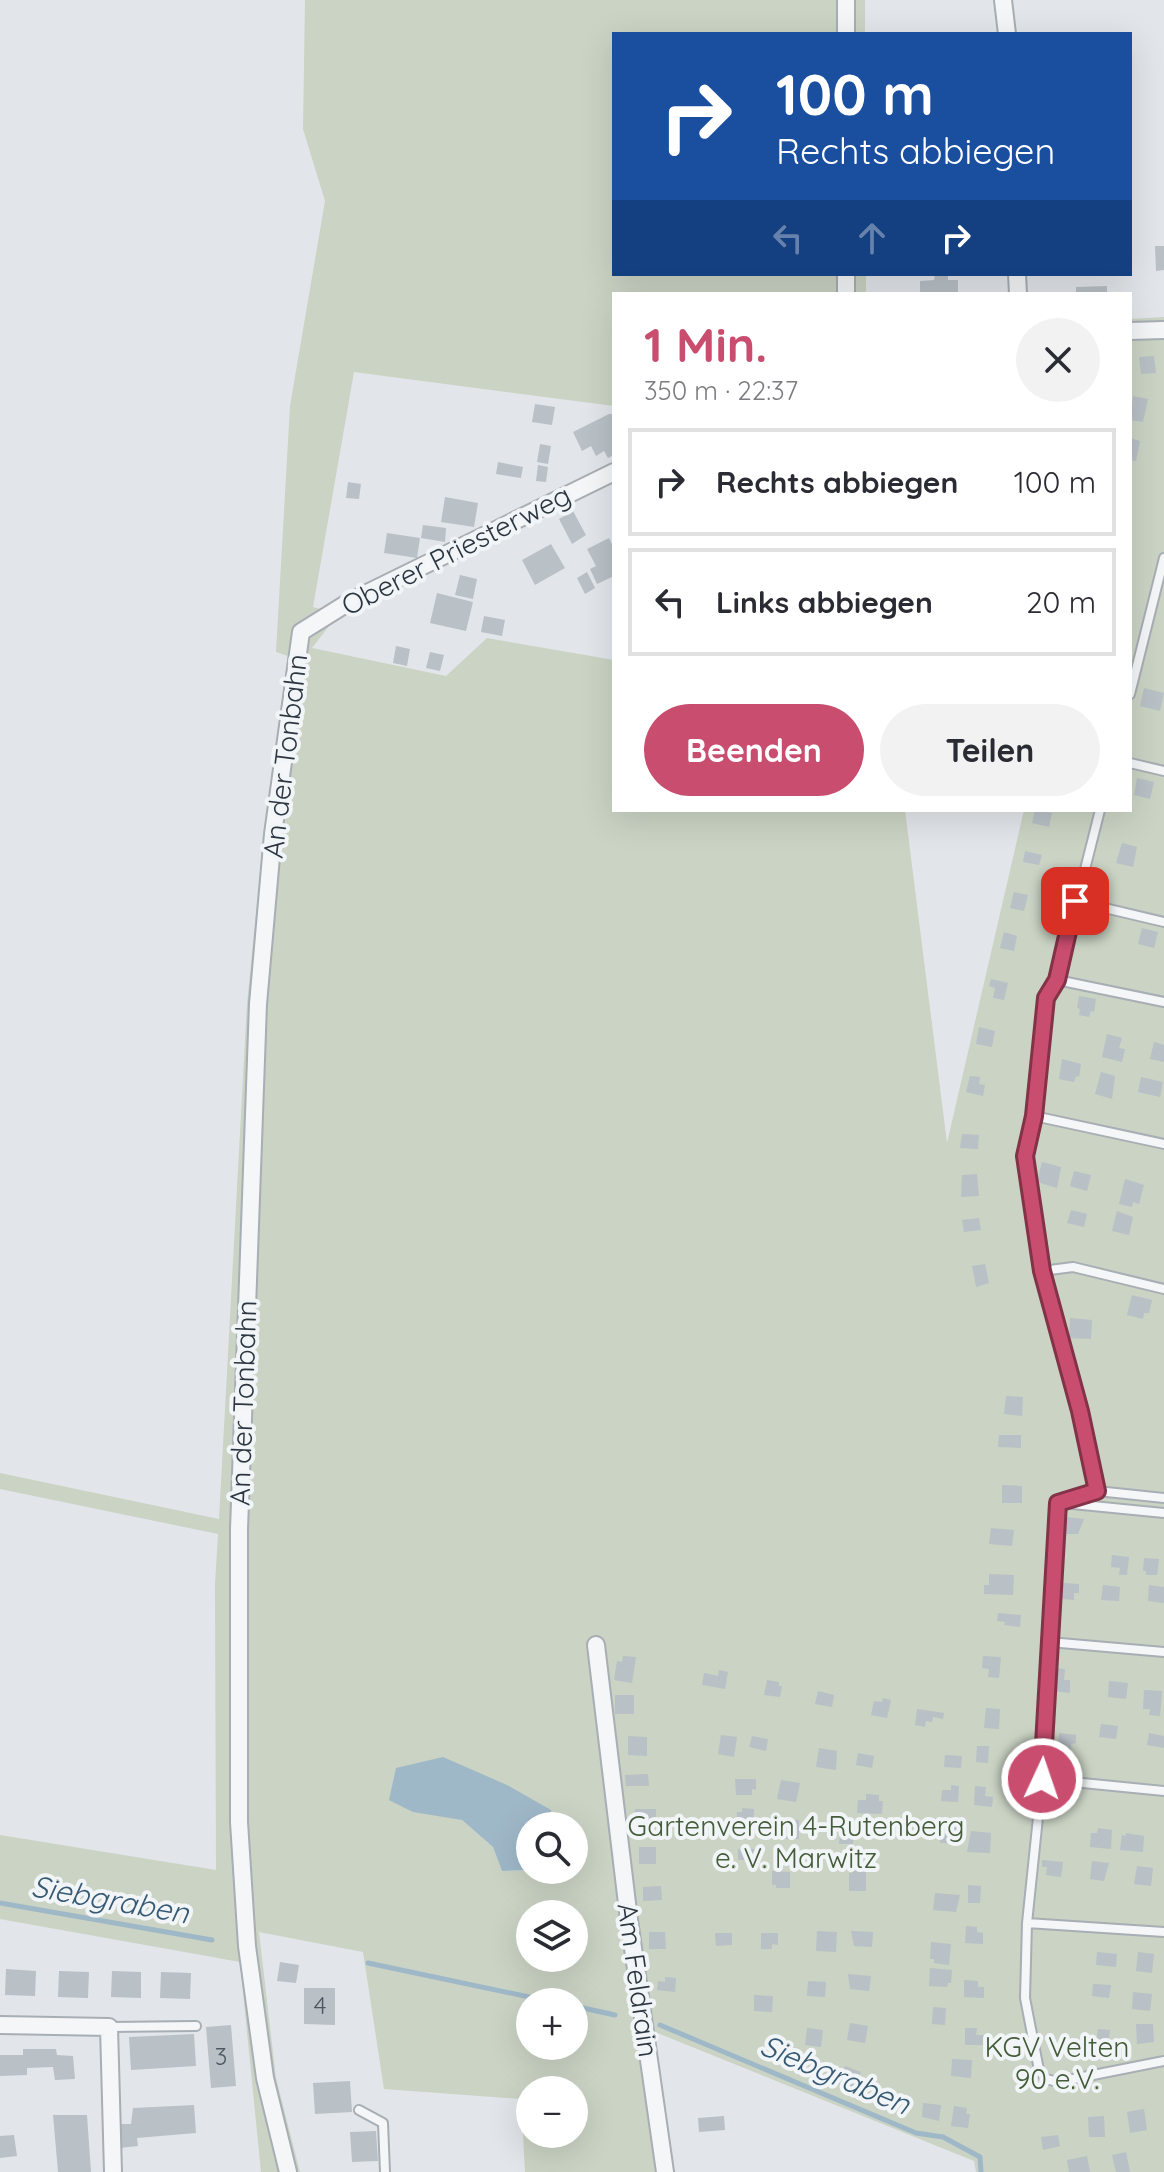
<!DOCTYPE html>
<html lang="de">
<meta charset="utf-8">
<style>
:root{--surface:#fff;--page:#f2f2f3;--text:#2b2b33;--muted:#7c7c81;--line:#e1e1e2;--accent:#c94d6f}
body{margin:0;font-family:Quicksand,sans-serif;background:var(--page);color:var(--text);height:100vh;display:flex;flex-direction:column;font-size:30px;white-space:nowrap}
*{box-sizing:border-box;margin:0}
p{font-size:26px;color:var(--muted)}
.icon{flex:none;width:44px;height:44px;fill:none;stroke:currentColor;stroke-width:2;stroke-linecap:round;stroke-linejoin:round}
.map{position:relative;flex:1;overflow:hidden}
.sheet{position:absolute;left:612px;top:292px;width:520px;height:520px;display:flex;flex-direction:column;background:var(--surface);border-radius:0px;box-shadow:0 8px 32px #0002}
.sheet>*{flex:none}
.banner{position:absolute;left:612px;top:32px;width:520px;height:244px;border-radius:0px;box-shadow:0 8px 32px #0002;background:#1a4fa0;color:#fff;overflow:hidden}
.fabs{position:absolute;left:516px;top:1812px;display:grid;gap:16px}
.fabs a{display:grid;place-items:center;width:72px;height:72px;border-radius:50%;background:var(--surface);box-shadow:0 8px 32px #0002;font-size:40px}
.pin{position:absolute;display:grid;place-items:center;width:68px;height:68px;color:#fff;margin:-34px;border-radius:16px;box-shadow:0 4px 12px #0006}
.me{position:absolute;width:88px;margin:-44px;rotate:3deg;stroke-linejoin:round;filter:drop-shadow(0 0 6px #0008)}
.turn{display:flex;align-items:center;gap:28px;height:168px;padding:0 32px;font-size:36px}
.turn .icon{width:104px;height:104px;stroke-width:2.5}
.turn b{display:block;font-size:56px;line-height:68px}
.lanes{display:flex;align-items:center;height:76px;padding:0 32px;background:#0003;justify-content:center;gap:40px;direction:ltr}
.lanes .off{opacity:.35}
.round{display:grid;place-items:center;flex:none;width:84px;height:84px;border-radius:42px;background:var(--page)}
.overview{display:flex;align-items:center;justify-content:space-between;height:136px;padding:0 32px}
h1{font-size:48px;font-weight:700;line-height:60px;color:var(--accent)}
.action{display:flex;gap:16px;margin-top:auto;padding:16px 32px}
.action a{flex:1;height:92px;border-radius:48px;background:var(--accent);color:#fff;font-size:32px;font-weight:700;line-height:92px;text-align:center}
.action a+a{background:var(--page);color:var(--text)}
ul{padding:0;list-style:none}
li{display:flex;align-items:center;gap:24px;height:108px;margin:0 16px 12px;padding:0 16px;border:4px solid var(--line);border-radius:0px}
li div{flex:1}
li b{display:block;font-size:30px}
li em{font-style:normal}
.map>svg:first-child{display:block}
.green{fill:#cad3c4;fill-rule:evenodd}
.water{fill:#9fb8c8}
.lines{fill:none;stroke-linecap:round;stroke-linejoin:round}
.stream{stroke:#9fb8c8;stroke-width:5}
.building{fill:#b9c0c6}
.lane-casing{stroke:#a7aeb4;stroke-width:12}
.street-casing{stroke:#a7aeb4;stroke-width:20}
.lane{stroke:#f5f6f8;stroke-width:8}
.street{stroke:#f5f6f8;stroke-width:16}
.route-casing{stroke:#833248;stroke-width:20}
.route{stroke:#c94d6f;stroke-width:14}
.labels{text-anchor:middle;stroke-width:8;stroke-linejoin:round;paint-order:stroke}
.number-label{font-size:24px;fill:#4e5862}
.street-label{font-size:28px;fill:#2b3641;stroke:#f2f5f7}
.park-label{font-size:28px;fill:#445c39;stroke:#f2f5f7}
.water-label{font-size:30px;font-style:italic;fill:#365974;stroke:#f2f5f7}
</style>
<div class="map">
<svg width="1164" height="2172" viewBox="0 0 1164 2172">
<rect width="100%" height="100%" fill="#e2e6ea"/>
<path class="green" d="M305 0H865V34H614V274H866V294H614V406L354 372 313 607 321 609 614 462V482L353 609 329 626 312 648 446 676 487 638 614 660V810H905L947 1143 1024 810H1130V319L1164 317V2172H976L974 2161 655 2032 673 2172H525L521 2099 384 2089 363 1952 259 1932 276 2078 300 2172H261L240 1962 0 1919V1835L216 1870 215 1584 218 1534 0 1489V1473L219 1519 247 1004 264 832 288 656 276 652 290 406 325 201 303 129ZM551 1810 552 1826H574V1870L502 1871 493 1847 462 1820ZM530 1914H574V1958H530ZM530 2002H574V2046H530ZM530 2090H574V2134H530Z"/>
<path class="water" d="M443 1757 507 1785 551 1810 552 1826H530V1870H535L502 1871 493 1847 462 1820 413 1812 389 1800 396 1768Z"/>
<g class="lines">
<path class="stream" d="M0 1903 212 1940
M368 1963 553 2002
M574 2006 615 2015
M660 2025 916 2133 943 2137 980 2157 981 2172"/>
</g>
<path class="building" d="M1155 246H1164V270L1156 271Z
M935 274H948V280H958V293L920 294V281L934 280Z
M1107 286V294H1076V287Z
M1154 356 1156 373 1141 374 1139 357Z
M1133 396 1148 399 1143 422 1130 420Z
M535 404 555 407 552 425 532 422Z
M609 414H614V455L608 458 604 451 596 456 591 446 582 451 573 432Z
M1130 438 1140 441 1136 461 1130 460Z
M540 444 551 446 548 464 537 462Z
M498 462 523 467 521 478 496 474Z
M538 465 548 467 546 482 536 481Z
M348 482 361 484 359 499 346 498Z
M445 497 478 503 474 527 441 522Z
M573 511 586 535 572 544 559 519Z
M423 525 446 528 445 542 421 538Z
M387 533 420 538 417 558 384 553Z
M609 538 614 548V576L597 584 590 569 596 566 587 549Z
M551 544 565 568 535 585 522 560Z
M587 572 595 588 585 594 577 578Z
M460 575 477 579 473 599 455 595Z
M437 593 473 602 466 631 430 623Z
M484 616 505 620 502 636 481 632Z
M396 646 410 649 407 666 393 663Z
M430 652 444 655 440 671 426 668Z
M1144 688 1164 693 1160 711 1140 706Z
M1137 778 1154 782 1150 799 1134 795Z
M1035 810 1052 813 1049 827 1032 823Z
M1122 843 1137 847 1133 867 1116 863Z
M1025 851 1042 855 1039 865 1023 862Z
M1014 892 1028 895 1024 911 1010 908Z
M1085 913 1101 918 1099 928 1082 924Z
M1142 928 1158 932 1154 948 1138 944Z
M1004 932 1017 936 1014 951 1000 948Z
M991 979 1008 983 1004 1000 993 998 995 988 989 986Z
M1079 996 1096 999 1094 1012 1091 1011 1089 1017 1079 1015 1080 1009 1077 1008Z
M979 1027 995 1031 992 1047 976 1044Z
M1107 1034 1122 1038 1119 1048 1125 1049 1122 1062 1102 1057Z
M1154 1042 1164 1045V1062L1150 1059Z
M1062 1059 1081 1064 1079 1077 1076 1076 1074 1082 1059 1079Z
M1101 1072 1115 1076 1112 1099 1095 1094Z
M970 1076 980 1077 979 1084 985 1085 983 1096 966 1092Z
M1141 1077 1163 1082 1160 1097 1138 1092Z
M962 1134 979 1135 978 1149 960 1148Z
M1042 1162 1061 1167 1057 1188 1037 1182Z
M1074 1171 1091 1175 1087 1191 1070 1186Z
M977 1174 979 1196 961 1197 962 1175Z
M1125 1179 1144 1185 1139 1204 1133 1202 1132 1207 1119 1204Z
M1071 1210 1087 1214 1084 1227 1067 1223Z
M1117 1211 1133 1217 1129 1235 1112 1231Z
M979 1218 981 1230 964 1232 962 1220Z
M985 1264 989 1283 976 1287 972 1266Z
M1132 1295 1152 1300 1149 1313H1144L1143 1319 1127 1315Z
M1070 1318 1092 1320 1091 1339 1069 1338Z
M1006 1396 1023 1397 1022 1416 1004 1414Z
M999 1435H1021V1448L998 1447Z
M1002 1485 1022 1486V1503H1002Z
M1066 1517 1084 1519 1078 1534H1065Z
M991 1528 1014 1530 1012 1546 989 1544Z
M1112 1555 1129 1557 1127 1575H1119L1120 1568 1111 1567Z
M1144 1558 1159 1559 1157 1575H1146V1571H1143Z
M989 1574 1014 1575 1013 1595 984 1594V1585H989Z
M1062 1583 1079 1584V1593H1074V1600L1061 1599Z
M1103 1585 1120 1587 1119 1601 1101 1600Z
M1149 1585 1164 1587V1603L1148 1601Z
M998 1613 1021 1615 1020 1627 1004 1625 1005 1622 997 1621Z
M623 1656 636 1657 632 1683 614 1680 617 1661 622 1662Z
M983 1656 1001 1657 999 1678 988 1677 989 1669 982 1668Z
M1055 1668 1065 1669 1064 1680H1070V1693L1053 1691Z
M719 1670 728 1672 725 1689 702 1685 704 1673 718 1676Z
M767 1680 779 1682V1686H782L780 1697 764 1695Z
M1109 1681 1128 1683 1126 1699 1108 1697Z
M1144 1690 1162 1691 1160 1716 1149 1715 1150 1709H1143Z
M818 1691 834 1695 832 1707 815 1704Z
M615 1695H634V1714H615Z
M883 1698 891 1700 887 1718 871 1715 874 1701 882 1702Z
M986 1708 1000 1709 999 1729 984 1728Z
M917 1709 944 1713 943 1719 933 1717 932 1722 926 1721 925 1727 915 1725Z
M1101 1724 1118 1726 1116 1739 1099 1737Z
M1059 1733 1076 1735V1743L1071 1744V1751L1058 1750Z
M1149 1733 1164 1736V1748L1147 1745Z
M721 1735 737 1737 734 1757 718 1754Z
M628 1736 647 1737V1756L628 1755Z
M752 1736 768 1739 766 1751 749 1747Z
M977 1746H989L988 1763 976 1762Z
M819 1748 837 1751 836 1770 816 1767Z
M858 1753 874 1756 872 1768 856 1765Z
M945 1755 962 1756 961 1768 944 1767Z
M648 1774 649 1786H626L625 1775Z
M735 1779H756V1790L752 1789V1795H736Z
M781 1780 800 1783 796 1802 777 1799Z
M951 1785 959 1786 958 1802 941 1801 942 1790H951Z
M975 1786 986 1787 985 1796 993 1797 992 1807 974 1805Z
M866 1794 879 1795V1801H883L882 1814 857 1813 858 1800H866Z
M742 1808 754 1809 753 1830H736L737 1812H742Z
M635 1809H656V1825H646V1830H634Z
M780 1820H799V1839H780Z
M841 1822H854L853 1844H839Z
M950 1822H957V1839H954V1843H940V1825H950Z
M1098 1828 1112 1830 1111 1849 1090 1847 1091 1833H1097Z
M971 1831 991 1833 990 1853 967 1852Z
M1126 1833 1144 1836 1143 1852 1120 1850 1122 1835 1126 1836Z
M639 1847H656V1864H639Z
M738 1849H755V1860H738Z
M1042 1860 1063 1862 1061 1877 1046 1875 1047 1867H1042Z
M1092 1861 1109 1863 1104 1881 1090 1879Z
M1137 1866 1153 1868 1151 1886 1134 1884Z
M852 1868H866V1891H849V1873H852Z
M772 1871 790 1872V1888H776V1885H772Z
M968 1885 981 1886 980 1903H968Z
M661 1886 662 1900 643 1901V1887Z
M935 1893 960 1895 956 1912 933 1910Z
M966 1926 977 1927V1932L983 1933V1944L965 1943Z
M817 1931 837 1932 836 1952 816 1951Z
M851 1931 873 1932 872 1947 854 1946Z
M649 1932H665L666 1949H649Z
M715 1933H732V1945L716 1946Z
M761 1933H778V1945L772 1944V1949H761Z
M931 1942 951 1944 949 1965 934 1963V1959H930Z
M1097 1952 1117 1954 1116 1967 1096 1965Z
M1138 1952 1154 1954 1152 1973 1136 1971Z
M280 1962 299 1965 296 1983 277 1981Z
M930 1968 952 1970 951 1983H948L947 1987 929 1986Z
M6 1969 36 1971 35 1996 5 1995Z
M59 1971 89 1972 88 1998 58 1997Z
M112 1971 141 1972V1998L111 1997Z
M161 1972 191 1973 190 1999 160 1998Z
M848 1974 871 1976 869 1991 850 1989Z
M665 1977 676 1978 675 1992 657 1990 658 1981 665 1982Z
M964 1980 978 1981V1987H984V1998L964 1997Z
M808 1981 826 1982 825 1997 807 1996Z
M1093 1984 1111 1985 1109 1998 1092 1996Z
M304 1988H335V2025L304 2024Z
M1133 1992 1152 1994 1150 2011 1132 2009Z
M754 1995 773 1996 772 2012 754 2011Z
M933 2007 946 2008 945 2025 932 2024Z
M850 2023 868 2026 865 2043 847 2040Z
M1136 2024H1153L1154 2042 1137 2044Z
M231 2025 236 2086 211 2088 206 2027Z
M807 2028 823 2030 821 2047 805 2045Z
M965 2028H977L976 2035H984V2045H965Z
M1098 2029 1110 2030 1108 2046 1096 2045Z
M194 2034 196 2066 131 2070 129 2037Z
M23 2049H56L57 2055 73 2056 75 2079 55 2080 53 2067 27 2068V2075L0 2076V2055H23Z
M952 2059 972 2060 971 2078 951 2076Z
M845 2066 861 2072 854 2090 838 2084Z
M350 2081 352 2112 315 2114 313 2083Z
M923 2103 941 2105 939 2121 922 2117Z
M194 2105 196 2133 137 2138 138 2146 120 2148 117 2124H131L133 2108Z
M954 2106 967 2108 966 2114H970L968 2128 951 2126Z
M1144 2109 1147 2130 1130 2133 1127 2112Z
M53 2115H87L91 2172H58Z
M724 2116 725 2130 699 2132 698 2118Z
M1104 2116 1105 2137H1089L1088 2117Z
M376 2131 378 2161 352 2162 350 2132Z
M14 2135 17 2156 0 2158V2136Z
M1058 2135 1060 2146 1043 2150 1041 2137Z
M1126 2152 1130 2172H1116L1112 2155Z
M1087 2156 1090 2172H1069L1067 2160Z"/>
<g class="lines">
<g class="lane-casing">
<path id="lane" d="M1130 694 1164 558
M1130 763 1164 771
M1100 810 1057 980 1046 998 1034 1116 1025 1156 1042 1271 1080 1411 1097 1491 1164 1498
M1075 901 1164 922
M1057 980 1164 1002
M1034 1116 1164 1144
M1042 1271 1073 1267 1164 1289
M1097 1491 1058 1503 1042 1779 1027 1923 1025 1998 1039 2070 1046 2079 1058 2082 1164 2061
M1062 1503 1164 1513
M1049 1642 1164 1652
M1042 1779 1164 1791
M1027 1923 1164 1932
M109 2027 196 2026
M359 2110 383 2123 385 2172"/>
</g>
<g class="street-casing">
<path id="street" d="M846 0V34
M1003 0 1007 34
M846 274V294
M1017 274 1018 294
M1130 331 1164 330
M596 1645 629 1920 665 2172
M0 2025 109 2027 113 2172
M288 2172 265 2078 247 1946 239 1822V1529L258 1004 273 834 301 632 349 602 614 472"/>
</g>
<use href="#lane" class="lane"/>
<use href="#street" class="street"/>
</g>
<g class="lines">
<g class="route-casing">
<path id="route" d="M1042 1779 1058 1503 1097 1491 1080 1411 1042 1271 1025 1156 1034 1116 1046 998 1057 980 1075 901"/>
</g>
<use href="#route" class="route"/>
</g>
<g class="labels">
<g class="number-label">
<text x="320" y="2014">4</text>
<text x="221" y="2065">3</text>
</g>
<g class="street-label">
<text transform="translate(456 550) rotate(-27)" y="10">Oberer Priesterweg</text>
<text transform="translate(285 756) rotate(-83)" y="10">An der Tonbahn</text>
<text transform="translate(243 1403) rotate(-88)" y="10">An der Tonbahn</text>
<text transform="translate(638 1980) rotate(82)" y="10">Am Feldrain</text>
</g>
<g class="park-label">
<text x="796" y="1836">Gartenverein 4-Rutenberg<tspan x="796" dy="32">e. V. Marwitz</tspan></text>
<text x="1057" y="2057">KGV Velten<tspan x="1057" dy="32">90 e.V.</tspan></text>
</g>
<g class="water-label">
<text transform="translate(110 1900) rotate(10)" y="10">Siebgraben</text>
<text transform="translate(835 2075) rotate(23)" y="10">Siebgraben</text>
</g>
</g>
</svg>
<div class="fabs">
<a><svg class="icon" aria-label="search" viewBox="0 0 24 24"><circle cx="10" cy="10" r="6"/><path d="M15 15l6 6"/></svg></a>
<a><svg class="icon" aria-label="layers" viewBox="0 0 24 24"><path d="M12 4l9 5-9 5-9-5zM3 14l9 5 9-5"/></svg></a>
<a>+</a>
<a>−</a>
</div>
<div class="pin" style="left:1075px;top:901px;background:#d93025"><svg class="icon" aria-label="arrive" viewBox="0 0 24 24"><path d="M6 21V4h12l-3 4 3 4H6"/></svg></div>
<svg class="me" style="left:1042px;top:1779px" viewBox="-20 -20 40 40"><circle r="17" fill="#c94d6f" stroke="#fff" stroke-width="3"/><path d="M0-11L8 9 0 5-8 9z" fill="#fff"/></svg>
<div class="banner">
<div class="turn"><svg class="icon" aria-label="right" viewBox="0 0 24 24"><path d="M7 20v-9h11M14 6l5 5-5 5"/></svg><div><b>100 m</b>Rechts abbiegen</div></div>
<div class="lanes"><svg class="icon off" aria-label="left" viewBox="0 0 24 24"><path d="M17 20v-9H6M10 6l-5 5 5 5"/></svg><svg class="icon off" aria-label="ahead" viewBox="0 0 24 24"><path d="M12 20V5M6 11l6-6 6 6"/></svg><svg class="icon" aria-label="right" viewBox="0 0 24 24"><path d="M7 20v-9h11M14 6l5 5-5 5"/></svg></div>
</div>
<section class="sheet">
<div class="overview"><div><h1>1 Min.</h1><p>350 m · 22:37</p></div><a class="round"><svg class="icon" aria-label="close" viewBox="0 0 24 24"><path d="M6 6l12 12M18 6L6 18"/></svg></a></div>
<ul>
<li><svg class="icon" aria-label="right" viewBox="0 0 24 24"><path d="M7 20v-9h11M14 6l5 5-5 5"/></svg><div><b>Rechts abbiegen</b></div><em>100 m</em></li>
<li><svg class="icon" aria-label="left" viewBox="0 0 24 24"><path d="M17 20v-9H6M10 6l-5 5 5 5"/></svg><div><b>Links abbiegen</b></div><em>20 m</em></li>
</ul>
<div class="action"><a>Beenden</a><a>Teilen</a></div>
</section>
</div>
